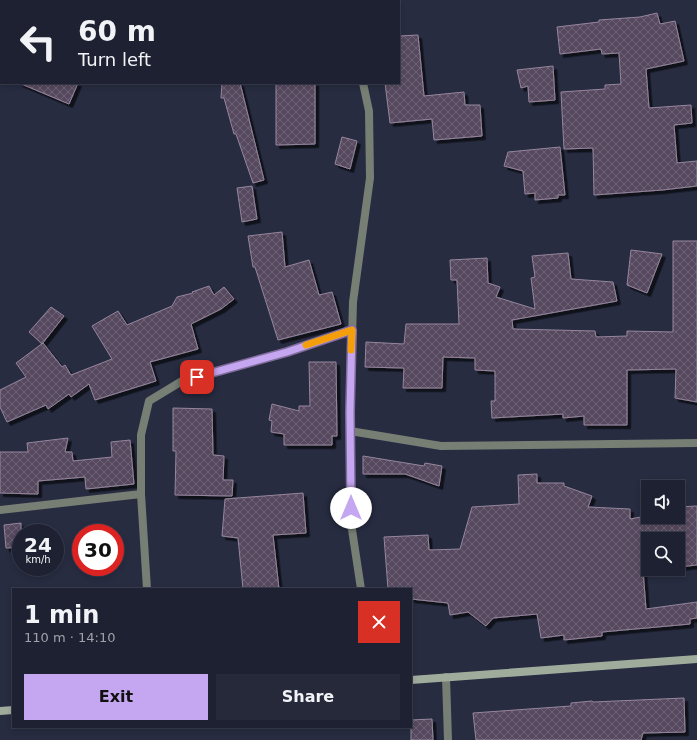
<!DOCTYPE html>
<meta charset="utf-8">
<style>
:root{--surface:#1d2131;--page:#252939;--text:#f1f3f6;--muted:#a0a3ab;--line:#3b3e4d;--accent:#c5a6f0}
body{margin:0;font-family:"DejaVu Sans",sans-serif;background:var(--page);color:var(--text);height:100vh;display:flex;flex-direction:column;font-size:15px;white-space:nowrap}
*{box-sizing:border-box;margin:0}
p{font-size:13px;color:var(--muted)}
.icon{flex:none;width:22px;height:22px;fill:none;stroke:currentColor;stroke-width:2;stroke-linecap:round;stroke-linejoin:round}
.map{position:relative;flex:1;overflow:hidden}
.side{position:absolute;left:12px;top:588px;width:400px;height:140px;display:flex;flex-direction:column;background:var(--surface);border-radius:0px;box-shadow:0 2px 6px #0003,0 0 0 1px var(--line)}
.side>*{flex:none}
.banner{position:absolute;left:0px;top:0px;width:400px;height:84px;box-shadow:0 2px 6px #0003,0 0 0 1px var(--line);background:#1d2131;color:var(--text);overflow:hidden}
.buttons{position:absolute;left:641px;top:480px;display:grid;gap:8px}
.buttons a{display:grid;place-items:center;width:44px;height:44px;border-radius:0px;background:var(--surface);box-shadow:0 2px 6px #0003,0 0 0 1px var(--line);font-size:20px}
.speed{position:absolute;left:12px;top:524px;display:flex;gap:8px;font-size:20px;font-weight:700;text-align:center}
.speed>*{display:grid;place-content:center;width:52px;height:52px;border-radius:50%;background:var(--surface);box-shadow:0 2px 6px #0003,0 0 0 1px var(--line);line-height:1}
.speed small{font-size:10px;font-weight:400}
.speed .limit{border:6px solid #d22;background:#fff;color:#111}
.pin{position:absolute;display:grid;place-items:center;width:34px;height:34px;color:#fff;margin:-17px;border-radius:8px;box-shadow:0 2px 6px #0006}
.me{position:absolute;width:44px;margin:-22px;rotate:0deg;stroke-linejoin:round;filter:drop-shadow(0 0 3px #0008)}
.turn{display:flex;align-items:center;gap:14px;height:84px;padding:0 12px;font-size:18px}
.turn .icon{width:52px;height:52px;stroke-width:2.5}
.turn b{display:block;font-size:28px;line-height:34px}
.round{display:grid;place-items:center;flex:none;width:42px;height:42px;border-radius:0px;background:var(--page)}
.overview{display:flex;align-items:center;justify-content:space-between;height:68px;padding:0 12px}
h1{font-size:24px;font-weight:700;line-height:30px}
.button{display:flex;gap:8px;margin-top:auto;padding:8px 12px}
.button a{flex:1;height:46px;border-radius:0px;background:var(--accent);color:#111;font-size:16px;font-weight:700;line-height:46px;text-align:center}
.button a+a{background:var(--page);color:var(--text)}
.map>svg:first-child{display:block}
.building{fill:url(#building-cross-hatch);stroke:#96869d;filter:url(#shadow)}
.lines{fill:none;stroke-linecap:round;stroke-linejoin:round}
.street{stroke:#777e74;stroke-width:8}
.secondary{stroke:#a0ac9b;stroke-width:8}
.route-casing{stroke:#806c9c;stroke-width:10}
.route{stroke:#c5a6f0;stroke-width:7}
.slow{stroke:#f59e0b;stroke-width:7}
</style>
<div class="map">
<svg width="697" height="740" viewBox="0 0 697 740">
<defs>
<pattern id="building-cross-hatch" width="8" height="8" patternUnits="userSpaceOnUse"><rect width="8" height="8" fill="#57495e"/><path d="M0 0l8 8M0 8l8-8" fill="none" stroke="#6e6275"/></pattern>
<filter id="shadow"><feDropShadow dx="3.5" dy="3.5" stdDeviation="0" flood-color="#0009"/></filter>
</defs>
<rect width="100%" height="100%" fill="#272c41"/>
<path class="building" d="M657 13 660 24 675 21 684 61 646 69 649 108 691 105 692 123 674 125 677 163 697 161V186L662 190 594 195 593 148 564 149 561 92 605 89V85L621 84 619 53 602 54 601 49 560 54 557 27 599 22V20L640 17Z
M418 35 424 96 464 92 465 105H480L482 136 434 140 432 119 390 123 385 83H399V36Z
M553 66 555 100 529 102 528 86 521 88 517 70Z
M19 83H78L69 104Z
M222 83H240L264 180 253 183 236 134H234L224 98H221Z
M276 83H315V144L276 145Z
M342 137 357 141 350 169 335 164Z
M560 147 565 195H558V198L535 200V193L525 194 523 171 504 166 508 152Z
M252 186 257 219 242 222 237 188Z
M282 232 285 267 309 260 319 295 332 292 341 324 278 340 255 267H253L248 236Z
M673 241H697V402L675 398 676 369 627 370V425H584V416L563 418V414L492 418 491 401H495V371L475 370V358L443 357 442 388H403L404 368 365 367 366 342 404 344 406 324H459L457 280H451L450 260 487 258 488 283 500 287 496 297 535 309 531 278 535 277 532 256 568 253 571 279 613 282 617 301 512 320 513 329 595 331 596 337 627 336V331L673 332Z
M631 250 662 254 647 293 627 285Z
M209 286 214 295 224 287 234 299 221 309 191 324 198 349 150 362 156 381 95 400 89 384 71 397 69 394 48 409 46 405 7 422 0 407V390L26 377 16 363 43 343 62 367 65 365 71 375 112 359 92 326 118 311 127 325 172 306 177 297 193 293 192 292Z
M51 307 64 316 42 344 29 332Z
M309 362H336L337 436H332V445H284V434L271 432 272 421 269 420 272 404 299 411V406H310Z
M173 408 212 409 213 455 224 456 223 480H233L232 496 175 495 176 451H173Z
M68 438 65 452H72L73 461 112 457 111 442 130 440 134 484 86 489 85 477 38 481V494L0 493V452H28L27 443Z
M363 456 424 466 425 463 442 466 439 486 405 474H363Z
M537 474V483H564V486L592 496 588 507 630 509V519L641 517H678V507L697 506V565L678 567V539H648V569L643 570 646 609 697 602V618L690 619V624L602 632V636L564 640V635L541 638 537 614 493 618 486 626 468 612 450 615 448 603 411 599V589H388L384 537 428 535 429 550 460 549 472 507 519 504 518 475Z
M303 493 306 533 273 535 279 589H243L238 538 222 536 225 499Z
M21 523V547L6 548 4 525Z
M684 698 685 732 643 733 641 740H476L473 713 571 706V703L592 701 593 702Z
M432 719 433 740H411V720Z"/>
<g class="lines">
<path class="street" d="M344 0 345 1
M350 431 441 446 697 443
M0 510 141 494
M147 589 141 494V435L149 401 182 381 287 352 352 330
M361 589 351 523 350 412 353 302 370 178 369 111 363 83
M446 677 448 740"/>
<path class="secondary" d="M411 680 697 659
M0 711 13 710"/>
</g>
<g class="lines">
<g class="route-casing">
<path id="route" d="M197 377 287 352 352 330 350 412 351 508"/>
</g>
<use href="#route" class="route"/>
<path class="slow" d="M306 345 352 330 351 350"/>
</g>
</svg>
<div class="buttons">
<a><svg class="icon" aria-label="sound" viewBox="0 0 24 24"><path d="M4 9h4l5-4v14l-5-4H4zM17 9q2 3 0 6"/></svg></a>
<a><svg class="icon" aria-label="search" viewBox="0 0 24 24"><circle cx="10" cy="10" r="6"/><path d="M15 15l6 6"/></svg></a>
</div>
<div class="speed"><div>24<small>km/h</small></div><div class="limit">30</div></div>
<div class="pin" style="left:197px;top:377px;background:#d93025"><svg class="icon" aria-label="arrive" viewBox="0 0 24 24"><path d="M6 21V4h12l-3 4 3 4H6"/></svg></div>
<svg class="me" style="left:351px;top:508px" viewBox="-20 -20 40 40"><circle r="19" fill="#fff"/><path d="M0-13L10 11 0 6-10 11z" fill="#c5a6f0"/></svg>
<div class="banner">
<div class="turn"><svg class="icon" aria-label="left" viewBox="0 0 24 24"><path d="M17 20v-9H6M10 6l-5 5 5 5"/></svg><div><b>60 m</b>Turn left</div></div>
</div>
<section class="side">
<div class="overview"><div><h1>1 min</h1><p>110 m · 14:10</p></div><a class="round" style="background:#d93025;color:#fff"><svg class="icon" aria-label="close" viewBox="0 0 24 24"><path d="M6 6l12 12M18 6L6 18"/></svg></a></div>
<div class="button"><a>Exit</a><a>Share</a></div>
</section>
</div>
